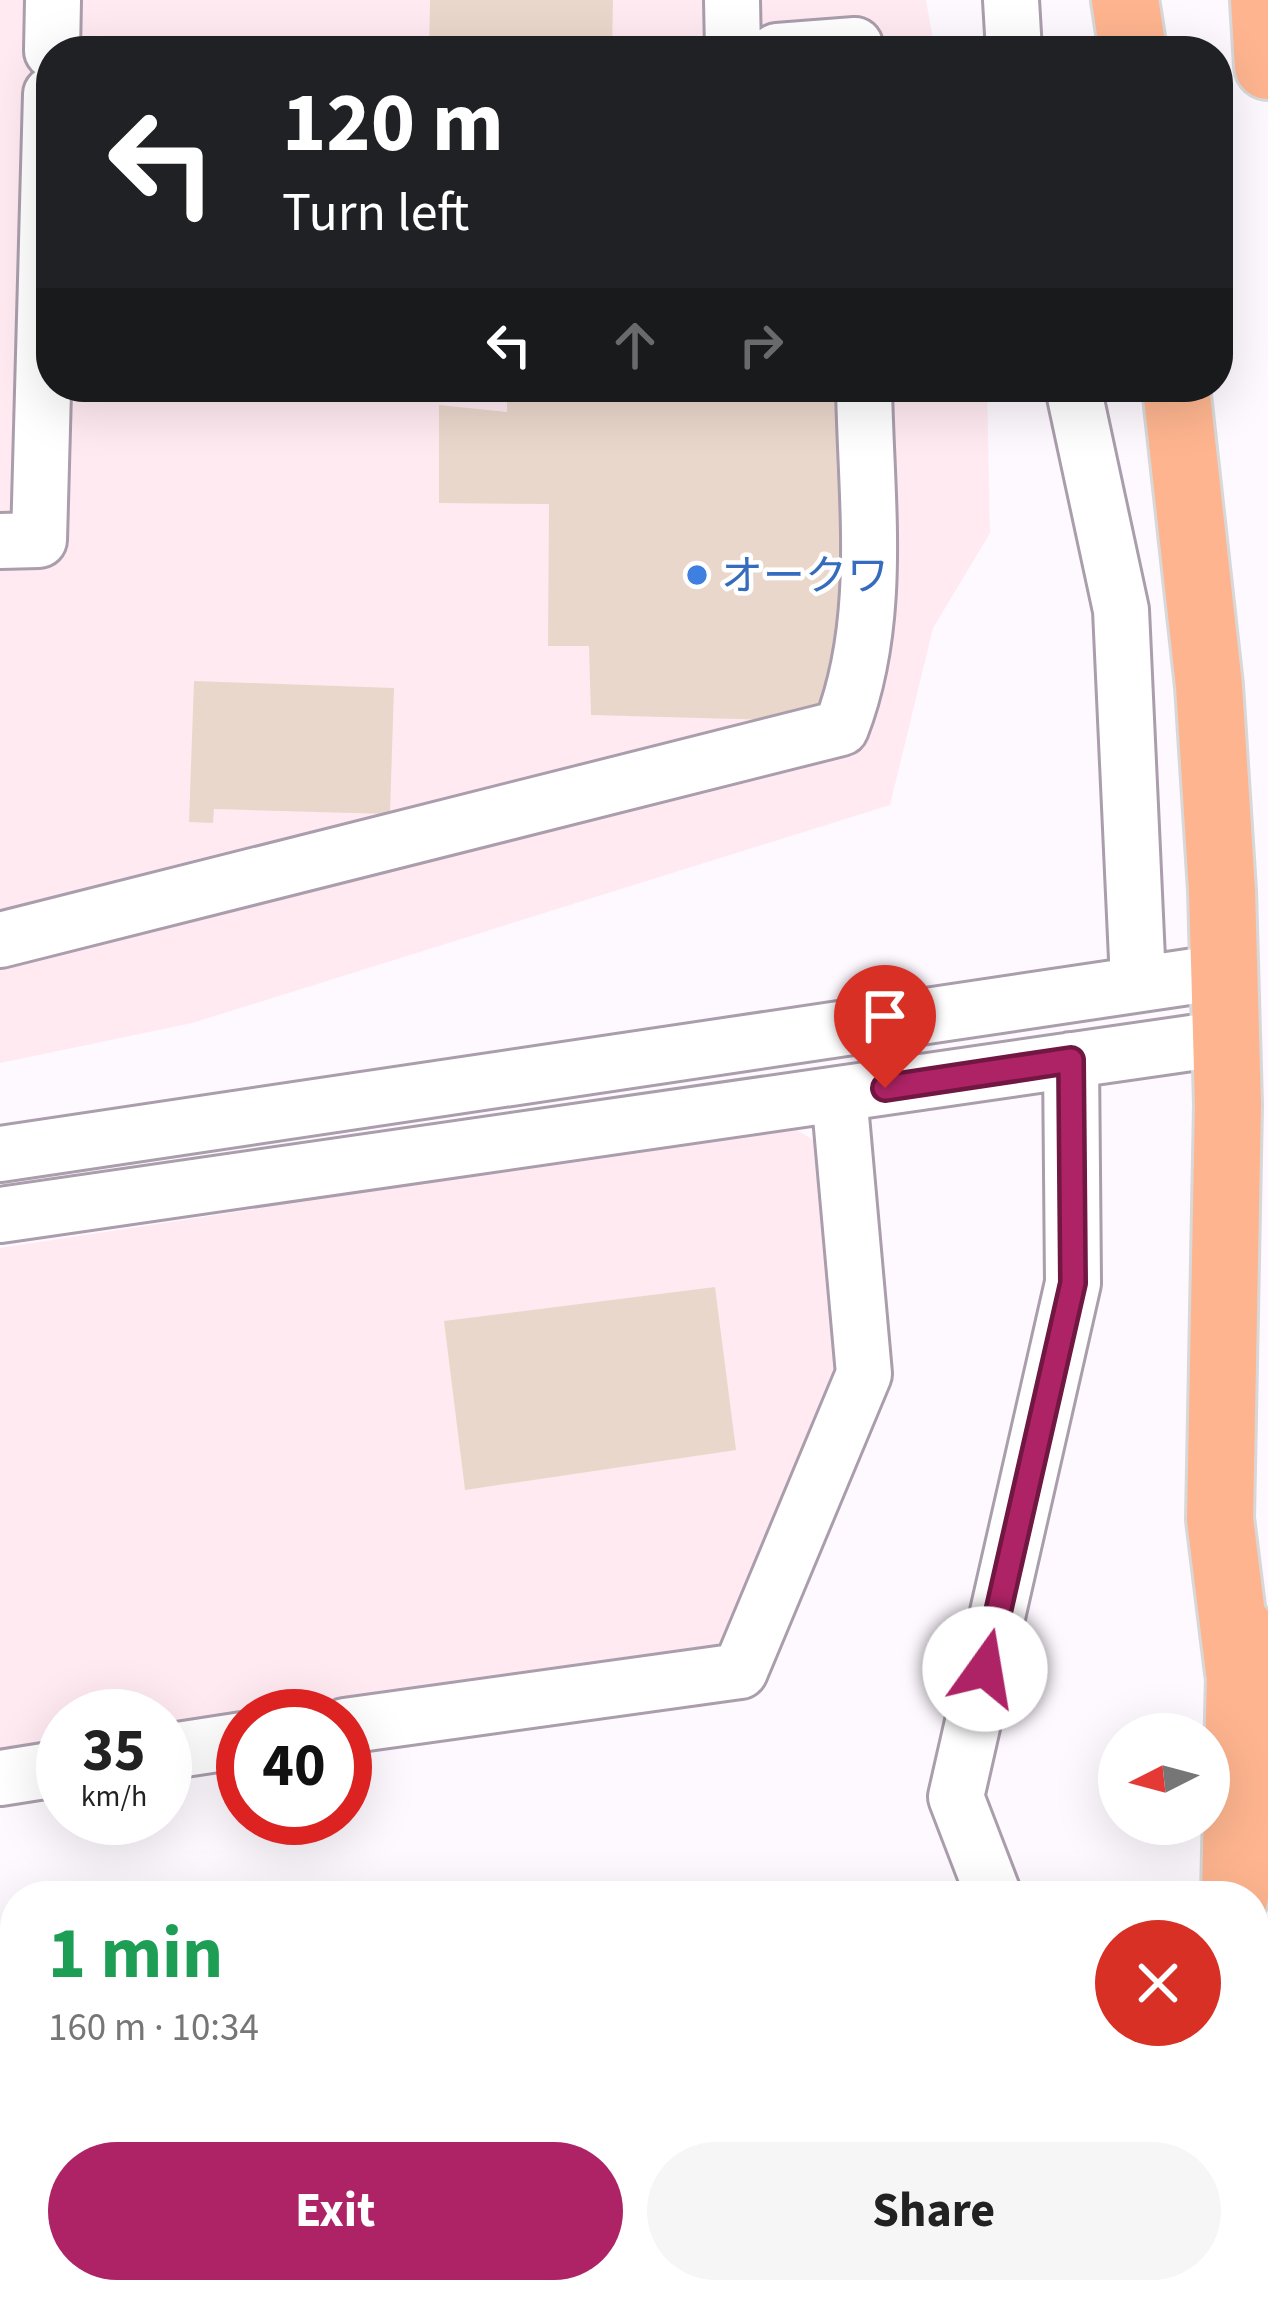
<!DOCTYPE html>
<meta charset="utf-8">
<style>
:root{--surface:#fff;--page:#f6f6f6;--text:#222;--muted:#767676;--accent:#ad2365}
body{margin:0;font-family:"Source Sans 3","Noto Sans JP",sans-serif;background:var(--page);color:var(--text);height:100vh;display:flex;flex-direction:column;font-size:45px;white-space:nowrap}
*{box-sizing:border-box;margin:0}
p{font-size:39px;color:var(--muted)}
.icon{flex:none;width:66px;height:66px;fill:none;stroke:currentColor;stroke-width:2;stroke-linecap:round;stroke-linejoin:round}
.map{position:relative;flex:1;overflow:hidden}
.details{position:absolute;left:0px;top:1881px;width:1269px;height:423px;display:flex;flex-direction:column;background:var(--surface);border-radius:48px 48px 0 0;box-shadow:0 12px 48px #0002}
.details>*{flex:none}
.guide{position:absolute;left:36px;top:36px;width:1197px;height:366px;border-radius:48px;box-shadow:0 12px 48px #0002;background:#202124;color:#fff;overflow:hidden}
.needle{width:78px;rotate:264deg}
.tools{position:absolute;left:1098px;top:1713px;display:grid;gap:24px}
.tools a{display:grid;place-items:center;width:132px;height:132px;border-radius:50%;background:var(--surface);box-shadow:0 12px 48px #0002;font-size:60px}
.speed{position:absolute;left:36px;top:1689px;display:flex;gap:24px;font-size:60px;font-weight:700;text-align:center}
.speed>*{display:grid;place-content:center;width:156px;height:156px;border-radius:50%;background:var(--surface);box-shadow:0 12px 48px #0002;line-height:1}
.speed small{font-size:30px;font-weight:400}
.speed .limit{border:18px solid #d22;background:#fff;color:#111}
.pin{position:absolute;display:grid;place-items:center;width:102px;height:102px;color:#fff;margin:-123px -51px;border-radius:50% 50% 50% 0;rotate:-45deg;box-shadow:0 0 12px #0007}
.pin .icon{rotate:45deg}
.me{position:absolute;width:132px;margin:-66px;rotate:13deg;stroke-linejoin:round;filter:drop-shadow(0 0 9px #0008)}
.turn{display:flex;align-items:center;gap:42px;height:252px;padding:0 48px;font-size:54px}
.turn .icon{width:156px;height:156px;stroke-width:2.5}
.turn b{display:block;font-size:84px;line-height:102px}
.lanes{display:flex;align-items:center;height:114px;padding:0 48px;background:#0003;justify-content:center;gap:60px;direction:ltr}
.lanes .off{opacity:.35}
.round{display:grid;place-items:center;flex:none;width:126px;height:126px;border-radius:63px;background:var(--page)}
.head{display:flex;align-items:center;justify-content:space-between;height:204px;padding:0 48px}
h1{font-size:72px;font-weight:700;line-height:90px;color:#1e9e55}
.primary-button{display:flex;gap:24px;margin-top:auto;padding:24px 48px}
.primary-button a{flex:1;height:138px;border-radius:72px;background:var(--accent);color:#fff;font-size:48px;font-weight:700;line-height:138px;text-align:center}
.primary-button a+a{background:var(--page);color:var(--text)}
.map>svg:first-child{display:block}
.commercial{fill:#ffeaf1}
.building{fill:#ead7cc}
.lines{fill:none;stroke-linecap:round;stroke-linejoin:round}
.minor-tunnel{stroke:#d4ced5;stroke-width:54;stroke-dasharray:54 27;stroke-linecap:butt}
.minor-casing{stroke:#aa9dac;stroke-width:60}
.highway-casing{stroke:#d9d8d9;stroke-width:72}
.minor{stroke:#fff;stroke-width:54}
.highway{stroke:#feb58f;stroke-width:66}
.route-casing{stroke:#701742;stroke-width:30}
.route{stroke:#ad2365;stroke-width:21}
.shop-dot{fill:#3f7fe0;stroke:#fff;stroke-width:4.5}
.labels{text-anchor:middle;stroke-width:9;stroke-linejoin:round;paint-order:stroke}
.shop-label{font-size:42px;fill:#366cbe;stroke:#fff;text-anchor:start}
</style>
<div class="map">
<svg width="1268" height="2303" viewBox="0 0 1268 2303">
<rect width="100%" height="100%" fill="#fef8ff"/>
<path class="commercial" d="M0 0H926L935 51H51V387H987L990 533 933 628 890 805 192 1023 0 1063Z
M792 1127 815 1141 846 1378 728 1657 289 1716H243L165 1733V1716H63V1746L0 1755V1248Z"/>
<path class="building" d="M430 0H613L612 51H429Z
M507 387H843L847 653 812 721 591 715 589 646H548L549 504 439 503V405L507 412Z
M194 681 394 688 390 814 214 809 213 823 189 822Z
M715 1287 736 1450 465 1490 444 1321Z"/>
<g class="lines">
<path class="minor-tunnel" d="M1195 976 1268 969"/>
<g class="minor-casing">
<path id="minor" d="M732 0 733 51
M1011 0 1014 51
M52 51 53 0
M777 51 855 45
M1073 387 1121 610 1138 981
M0 541 39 540 51 94
M0 940 841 728C883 620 866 502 864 387
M0 1154 1195 976
M0 1215 1205 1041
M345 1726 740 1671 864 1374 839 1094
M165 1752 243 1740
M0 1778 63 1768
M994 1896 956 1797 1073 1283 1071 1060
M1254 2063 1268 2051
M1132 2289V2303
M697 2303 741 2289"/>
</g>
<g class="highway-casing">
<path id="highway" d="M1125 0 1133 51
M1264 0 1268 66
M1176 387 1209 686 1222 890 1228 1105 1220 1519 1239 1672
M1235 1896 1241 1630
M1246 2289 1247 2303"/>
</g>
<use href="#minor" class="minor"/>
<use href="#highway" class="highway"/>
</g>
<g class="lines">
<g class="route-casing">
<path id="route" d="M885 1088 1071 1060 1073 1283 985 1669"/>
</g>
<use href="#route" class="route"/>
</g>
<circle class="shop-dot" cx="697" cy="575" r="12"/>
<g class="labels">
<g class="shop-label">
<text x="721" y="590">オークワ</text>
</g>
</g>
</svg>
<div class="tools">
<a><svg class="needle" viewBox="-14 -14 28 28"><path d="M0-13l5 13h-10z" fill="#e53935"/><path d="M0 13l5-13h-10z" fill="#767676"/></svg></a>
</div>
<div class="speed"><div>35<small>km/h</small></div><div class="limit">40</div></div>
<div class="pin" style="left:885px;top:1088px;background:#d93025"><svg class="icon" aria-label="arrive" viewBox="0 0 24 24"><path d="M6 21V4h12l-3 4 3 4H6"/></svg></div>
<svg class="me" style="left:985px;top:1669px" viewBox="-20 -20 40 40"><circle r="19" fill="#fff"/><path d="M0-13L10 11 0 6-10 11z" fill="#ad2365"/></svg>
<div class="guide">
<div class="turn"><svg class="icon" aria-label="left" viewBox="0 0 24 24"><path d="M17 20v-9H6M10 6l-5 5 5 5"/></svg><div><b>120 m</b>Turn left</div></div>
<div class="lanes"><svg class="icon" aria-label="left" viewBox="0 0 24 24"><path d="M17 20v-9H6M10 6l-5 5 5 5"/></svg><svg class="icon off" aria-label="ahead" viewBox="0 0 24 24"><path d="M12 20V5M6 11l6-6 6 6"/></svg><svg class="icon off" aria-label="right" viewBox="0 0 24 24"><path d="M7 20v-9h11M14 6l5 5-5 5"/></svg></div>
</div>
<section class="details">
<div class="head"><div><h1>1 min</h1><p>160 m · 10:34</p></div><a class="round" style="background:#d93025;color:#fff"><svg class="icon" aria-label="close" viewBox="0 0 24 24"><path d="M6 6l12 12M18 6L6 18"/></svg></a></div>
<div class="primary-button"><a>Exit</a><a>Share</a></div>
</section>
</div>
